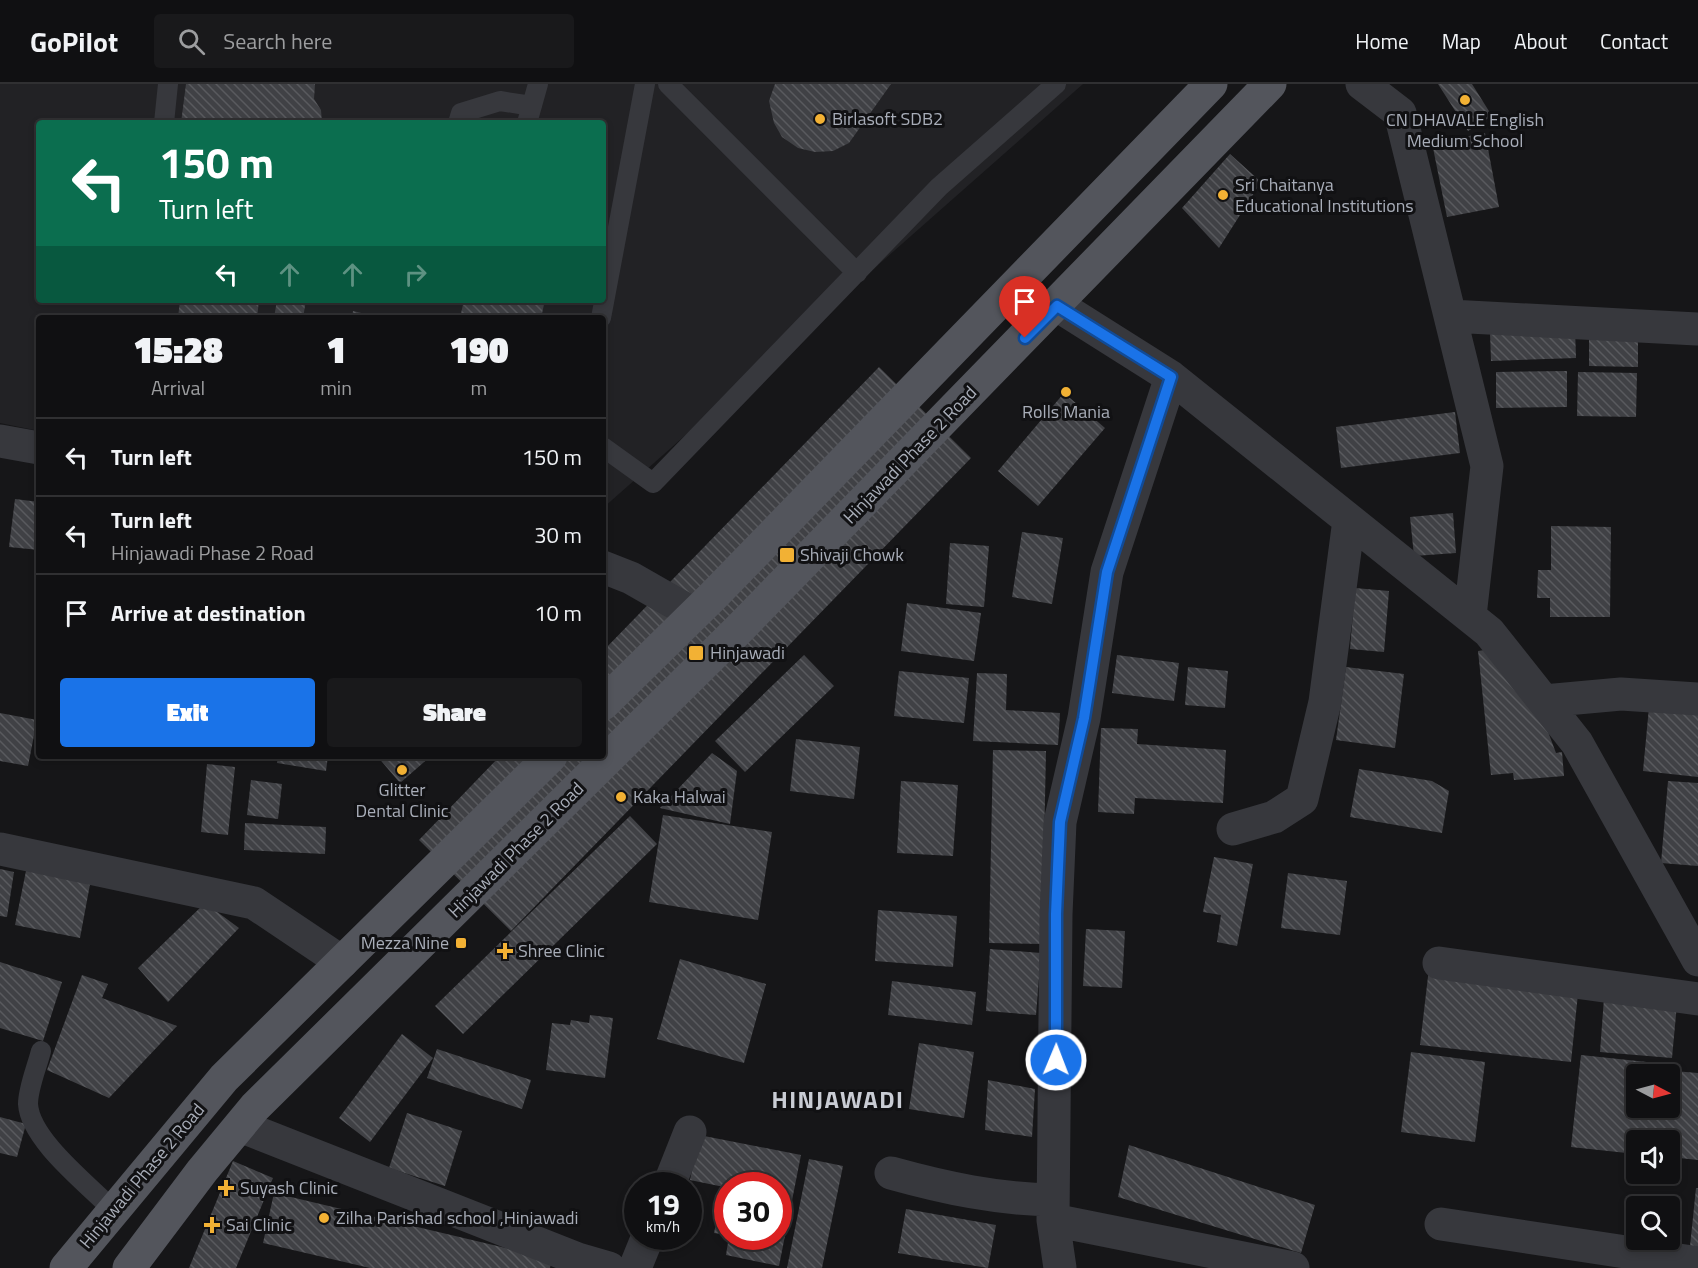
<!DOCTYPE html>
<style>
:root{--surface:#101012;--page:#19191b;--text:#f1f3f6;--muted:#9c9d9f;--line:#303032;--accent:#1a73e8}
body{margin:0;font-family:"Titillium Web",sans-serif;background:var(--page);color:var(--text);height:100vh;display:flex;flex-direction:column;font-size:22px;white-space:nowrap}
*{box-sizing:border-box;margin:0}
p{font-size:20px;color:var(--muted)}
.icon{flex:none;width:33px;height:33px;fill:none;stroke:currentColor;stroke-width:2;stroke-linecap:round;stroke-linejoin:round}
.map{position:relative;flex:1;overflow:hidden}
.drawer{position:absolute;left:36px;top:231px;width:570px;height:444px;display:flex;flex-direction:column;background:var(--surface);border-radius:6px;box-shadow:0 3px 9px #0003,0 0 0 2px var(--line)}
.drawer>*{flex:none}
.top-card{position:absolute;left:36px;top:36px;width:570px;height:183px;border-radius:6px;box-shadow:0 3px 9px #0003,0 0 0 2px var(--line);background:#0b6e4f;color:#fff;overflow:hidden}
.needle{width:39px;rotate:96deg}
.fabs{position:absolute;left:1626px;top:980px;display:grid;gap:12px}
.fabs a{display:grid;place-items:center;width:54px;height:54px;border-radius:6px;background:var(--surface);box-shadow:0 3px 9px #0003,0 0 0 2px var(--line);font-size:30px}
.speed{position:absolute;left:624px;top:1088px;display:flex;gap:12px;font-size:30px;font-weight:700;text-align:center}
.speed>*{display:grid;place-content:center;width:78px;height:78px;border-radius:50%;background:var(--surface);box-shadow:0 3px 9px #0003,0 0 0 2px var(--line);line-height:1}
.speed small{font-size:15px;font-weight:400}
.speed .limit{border:9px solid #d22;background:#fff;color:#111}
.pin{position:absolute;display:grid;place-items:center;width:51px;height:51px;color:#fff;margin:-62px -26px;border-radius:50% 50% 50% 0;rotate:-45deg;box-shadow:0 0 6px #0007}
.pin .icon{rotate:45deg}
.me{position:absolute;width:66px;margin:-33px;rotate:1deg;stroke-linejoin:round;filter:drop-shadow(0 0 4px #0008)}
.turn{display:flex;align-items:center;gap:21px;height:126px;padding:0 24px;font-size:27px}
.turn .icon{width:78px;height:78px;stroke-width:2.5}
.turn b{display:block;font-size:42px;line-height:51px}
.lanes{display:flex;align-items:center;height:57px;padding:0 24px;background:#0003;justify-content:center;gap:30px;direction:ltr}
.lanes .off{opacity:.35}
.eta{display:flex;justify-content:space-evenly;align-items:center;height:102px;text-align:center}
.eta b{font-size:36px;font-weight:800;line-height:42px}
.action{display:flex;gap:12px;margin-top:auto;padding:12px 24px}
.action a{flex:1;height:69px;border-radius:6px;background:var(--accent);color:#fff;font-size:24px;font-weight:800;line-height:69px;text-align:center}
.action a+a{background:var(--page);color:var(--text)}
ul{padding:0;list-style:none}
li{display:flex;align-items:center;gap:18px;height:78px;padding:0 24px;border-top:2px solid var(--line)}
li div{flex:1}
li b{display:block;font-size:22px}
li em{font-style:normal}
header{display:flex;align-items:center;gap:36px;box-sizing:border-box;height:84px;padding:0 30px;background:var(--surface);border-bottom:2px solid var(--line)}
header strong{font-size:28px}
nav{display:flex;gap:33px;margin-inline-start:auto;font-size:21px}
.search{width:420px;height:54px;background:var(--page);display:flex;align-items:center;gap:15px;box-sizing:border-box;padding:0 21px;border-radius:6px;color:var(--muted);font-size:22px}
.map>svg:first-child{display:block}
.built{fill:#222225;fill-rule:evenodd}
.building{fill:url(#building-back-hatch);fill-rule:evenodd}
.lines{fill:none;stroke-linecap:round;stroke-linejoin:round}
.service{stroke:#37383d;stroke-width:20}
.minor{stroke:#37383d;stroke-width:33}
.primary{stroke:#53555c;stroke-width:33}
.route-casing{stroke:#114b97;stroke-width:15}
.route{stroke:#1a73e8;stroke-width:10}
.poi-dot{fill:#f2b134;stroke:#111113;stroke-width:2}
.labels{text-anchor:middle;stroke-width:6;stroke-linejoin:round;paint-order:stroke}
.poi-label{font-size:18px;fill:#a8adb8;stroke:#111113;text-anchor:start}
.street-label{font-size:18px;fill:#a8adb8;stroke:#111113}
.district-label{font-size:24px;font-weight:bold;letter-spacing:1.5px;fill:#c9ccd4;stroke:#111113}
</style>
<header>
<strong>GoPilot</strong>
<div class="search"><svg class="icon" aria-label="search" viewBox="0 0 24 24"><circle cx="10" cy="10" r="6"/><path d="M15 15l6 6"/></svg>Search here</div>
<nav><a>Home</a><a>Map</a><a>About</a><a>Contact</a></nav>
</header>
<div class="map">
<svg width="1698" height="1184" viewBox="0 0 1698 1184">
<defs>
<pattern id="building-back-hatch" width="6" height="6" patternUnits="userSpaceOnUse" patternTransform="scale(1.5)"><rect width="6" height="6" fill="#404145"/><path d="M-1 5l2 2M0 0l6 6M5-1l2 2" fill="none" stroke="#595a5e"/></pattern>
</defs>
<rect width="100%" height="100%" fill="#161618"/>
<path class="built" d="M0 0H1083L603 424V234H39V347L0 339ZM39 39H603V216H39Z"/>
<path class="building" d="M186 0H315L314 15 321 26 322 39H181Z
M775 0H891L849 59 833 67 815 68 798 64 782 53 774 39 769 17Z
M1438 0H1472L1492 32 1468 47Z
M1485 49 1499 123 1447 133 1432 59Z
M1230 70 1261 98 1219 164 1182 124Z
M180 216H259L257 234H178Z
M277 216H306L303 234H274Z
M464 216H545L541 234H460Z
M353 227 378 233V234H352Z
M1575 244 1576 274 1491 277 1490 248Z
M1589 254H1638V283L1589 282Z
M879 283 971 374 511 847 419 756 500 672H603V567Z
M1567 287V323L1496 324V288Z
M1578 288 1637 289 1636 333 1577 332Z
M1064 309 1105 344 1038 422 998 387Z
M1455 328 1460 369 1341 384 1336 343Z
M15 415 39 418V466L9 463Z
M1453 429 1456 469 1414 472 1410 433Z
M1551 442 1611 443 1610 533H1550V514H1537L1538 486H1551Z
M1022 448 1063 454 1052 520 1012 513Z
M950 459 989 462 984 523 946 520Z
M1355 504 1389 507 1384 568 1350 565Z
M907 519 981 529 974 577 901 567Z
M1491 565 1541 629 1556 669 1562 668 1564 692 1514 696 1513 689 1491 691 1478 567Z
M804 571 834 602 745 688 715 657Z
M1117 571 1179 579 1174 617 1112 609Z
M1188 583 1228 587 1225 624 1185 621Z
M1346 583 1404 590 1395 664 1336 656Z
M899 587 969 594 964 639 894 632Z
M977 589 1007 590 1006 626 1060 629 1058 661 973 657Z
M1649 623 1698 627V693L1643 687Z
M0 629 37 636 28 682 0 677Z
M1101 644 1138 645 1137 660 1226 666 1223 719 1135 714 1134 730 1098 728Z
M796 655 860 663 854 715 790 707Z
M993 666 1046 667 1042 860 989 859Z
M712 669 737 687 730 740 660 724Z
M278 672H328L326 687 277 679Z
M377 672H431L400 699Z
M207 680 235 683 228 751 201 748Z
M1359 685 1432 697 1449 707 1442 749 1350 733Z
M251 696 282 700 278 735 247 731Z
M901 697 958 701 953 772 897 769Z
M1668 697 1698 699V782L1661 779Z
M663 731 772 748 758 836 649 818Z
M630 732 657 760 463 950 435 922Z
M245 739 326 743 325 770 244 766Z
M1214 773 1253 780 1237 862 1217 858 1221 831 1203 828Z
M27 782 91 795 80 854 15 841Z
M0 785 14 788 7 833 0 832Z
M1288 789 1347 797 1340 851 1281 844Z
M205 819 239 844 168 918 138 884Z
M878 826 957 832 953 883 875 877Z
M1086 845 1125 847 1122 904 1083 902Z
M990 865 1041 869 1036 931 986 927Z
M680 875 766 900 744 979 657 955Z
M0 878 62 898 43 957 0 944Z
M1429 884 1579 900 1571 978 1420 961Z
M82 891 108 900 102 914 177 942 109 1014 47 986Z
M892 897 976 908 972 941 888 931Z
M1604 914 1677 920 1672 974 1600 968Z
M590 931 613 934 605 994 546 986 552 939 570 941 571 936 589 939Z
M402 950 433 974 370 1058 339 1034Z
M919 959 974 968 964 1034 909 1025Z
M437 965 531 996 522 1025 427 994Z
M1411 968 1485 978 1475 1058 1401 1048Z
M1581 971 1675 981 1674 987 1698 989V1076L1670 1073V1056H1636V1070L1571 1063ZM1636 990H1670V1023H1636Z
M988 996 1035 1005 1032 1053 985 1046Z
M407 1029 462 1047 445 1102 389 1084Z
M0 1033 26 1040 17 1073 0 1069Z
M699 1051 801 1071 779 1182 726 1171 729 1152H778V1101H728V1151L714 1149 724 1103 690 1096Z
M1129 1061 1315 1121 1301 1169 1118 1113Z
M809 1075 843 1082 822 1184H787Z
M233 1077 273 1094 236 1184H189Z
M1696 1104H1698V1173L1689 1172Z
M274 1109 552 1175 550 1184H370L263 1159Z
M906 1125 996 1141 988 1184 898 1169Z"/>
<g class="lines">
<path class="service" d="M668 0 857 189
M164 39 168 0
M458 39 461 29 500 17 532 22
M527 39 538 0
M601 234 645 0
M603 363 653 399 939 103 1056 0
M41 967C37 983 28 1004 28 1020 30 1056 89 1101 113 1126"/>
<path class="minor" d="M1362 0 1400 29 1487 382 1470 532
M1057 221 1171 293 1489 548 1577 659 1698 876
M1450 232 1697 245
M0 357 39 364
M603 483 631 494 694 530
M1544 617 1621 610 1698 615
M1233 745 1274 733 1302 715 1325 618 1349 436
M0 765 254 819 342 878
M1439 879 1698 915
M240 1042 578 1175 609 1184
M891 1089C945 1104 997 1115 1053 1116
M669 1101 690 1048
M1053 1136 1293 1184
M1441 1140 1698 1179
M635 1184 648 1152
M1060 1184 1053 1136 1056 830 1060 738 1084 634 1107 488 1171 293"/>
<path class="primary" d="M603 620 712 513 1211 0
M66 1184 224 994 551 672
M129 1184 202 1087 255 1023 741 543 1270 0"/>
</g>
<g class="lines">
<g class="route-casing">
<path id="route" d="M1025 254 1057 222 1171 293 1107 488 1084 634 1060 738 1056 830V976"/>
</g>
<use href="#route" class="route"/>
</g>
<g class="poi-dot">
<circle cx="1465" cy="16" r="6"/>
<circle cx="820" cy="35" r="6"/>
<circle cx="1223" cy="111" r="6"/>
<circle cx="1066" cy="308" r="6"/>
<rect x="779" y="463" width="16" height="16" rx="3"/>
<rect x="688" y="561" width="16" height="16" rx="3"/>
<circle cx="402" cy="686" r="6"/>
<circle cx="621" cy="713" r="6"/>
<rect x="455" y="853" width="12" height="12" rx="3"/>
<path d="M502 858h6v6h6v6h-6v6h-6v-6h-6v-6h6z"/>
<path d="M223 1095h6v6h6v6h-6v6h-6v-6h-6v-6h6z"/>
<circle cx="324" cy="1134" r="6"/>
<path d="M209 1132h6v6h6v6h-6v6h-6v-6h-6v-6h6z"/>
</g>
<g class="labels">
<g class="poi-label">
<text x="832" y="41">Birlasoft SDB2</text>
<text x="1465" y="42" text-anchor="middle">CN DHAVALE English<tspan x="1465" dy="21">Medium School</tspan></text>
<text x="1235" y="107">Sri Chaitanya<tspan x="1235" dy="21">Educational Institutions</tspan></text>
<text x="1066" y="334" text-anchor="middle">Rolls Mania</text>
<text x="800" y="477">Shivaji Chowk</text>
<text x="710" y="575">Hinjawadi</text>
<text x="402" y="712" text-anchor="middle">Glitter<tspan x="402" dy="21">Dental Clinic</tspan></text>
<text x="633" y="719">Kaka Halwai</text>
<text x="449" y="865" text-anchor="end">Mezza Nine</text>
<text x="518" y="873">Shree Clinic</text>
<text x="240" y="1110">Suyash Clinic</text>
<text x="336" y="1140">Zilha Parishad school ,Hinjawadi</text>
<text x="226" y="1147">Sai Clinic</text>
</g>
<g class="street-label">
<text transform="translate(910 371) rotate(-46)" y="6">Hinjawadi Phase 2 Road</text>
<text transform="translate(516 766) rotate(-45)" y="6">Hinjawadi Phase 2 Road</text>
<text transform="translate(142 1092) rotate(-50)" y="6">Hinjawadi Phase 2 Road</text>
</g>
<g class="district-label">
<text x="838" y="1024">HINJAWADI</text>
</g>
</g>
</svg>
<div class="fabs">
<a><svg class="needle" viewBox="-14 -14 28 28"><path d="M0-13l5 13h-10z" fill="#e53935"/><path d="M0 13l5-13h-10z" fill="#9c9d9f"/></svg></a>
<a><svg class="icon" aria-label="sound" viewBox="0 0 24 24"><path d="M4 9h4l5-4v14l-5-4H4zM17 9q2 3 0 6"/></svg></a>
<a><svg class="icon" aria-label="search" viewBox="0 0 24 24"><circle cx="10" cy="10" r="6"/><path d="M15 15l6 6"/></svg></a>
</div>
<div class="speed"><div>19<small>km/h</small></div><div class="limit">30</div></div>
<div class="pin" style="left:1025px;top:254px;background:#d93025"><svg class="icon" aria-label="arrive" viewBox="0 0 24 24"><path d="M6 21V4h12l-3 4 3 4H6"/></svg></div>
<svg class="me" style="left:1056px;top:976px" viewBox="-20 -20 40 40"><circle r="17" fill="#1a73e8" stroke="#fff" stroke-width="3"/><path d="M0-11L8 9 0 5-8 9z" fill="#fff"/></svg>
<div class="top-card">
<div class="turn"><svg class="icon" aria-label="left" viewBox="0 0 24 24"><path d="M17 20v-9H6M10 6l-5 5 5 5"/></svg><div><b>150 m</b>Turn left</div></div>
<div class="lanes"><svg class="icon" aria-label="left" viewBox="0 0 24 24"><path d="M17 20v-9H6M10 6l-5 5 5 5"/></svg><svg class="icon off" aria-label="ahead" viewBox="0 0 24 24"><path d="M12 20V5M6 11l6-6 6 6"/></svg><svg class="icon off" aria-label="ahead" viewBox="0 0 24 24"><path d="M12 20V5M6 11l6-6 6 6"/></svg><svg class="icon off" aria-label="right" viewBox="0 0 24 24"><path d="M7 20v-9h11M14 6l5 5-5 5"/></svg></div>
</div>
<section class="drawer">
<div class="eta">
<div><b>15:28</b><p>Arrival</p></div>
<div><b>1</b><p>min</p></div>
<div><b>190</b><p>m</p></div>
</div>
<ul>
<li><svg class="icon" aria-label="left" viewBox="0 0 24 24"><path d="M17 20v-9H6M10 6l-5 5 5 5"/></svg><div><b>Turn left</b></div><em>150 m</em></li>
<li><svg class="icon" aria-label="left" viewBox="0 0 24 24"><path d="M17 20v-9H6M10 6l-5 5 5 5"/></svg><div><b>Turn left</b><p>Hinjawadi Phase 2 Road</p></div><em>30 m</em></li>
<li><svg class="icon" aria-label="arrive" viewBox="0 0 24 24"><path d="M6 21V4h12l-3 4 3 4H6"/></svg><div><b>Arrive at destination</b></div><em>10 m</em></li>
</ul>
<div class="action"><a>Exit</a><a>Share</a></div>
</section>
</div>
